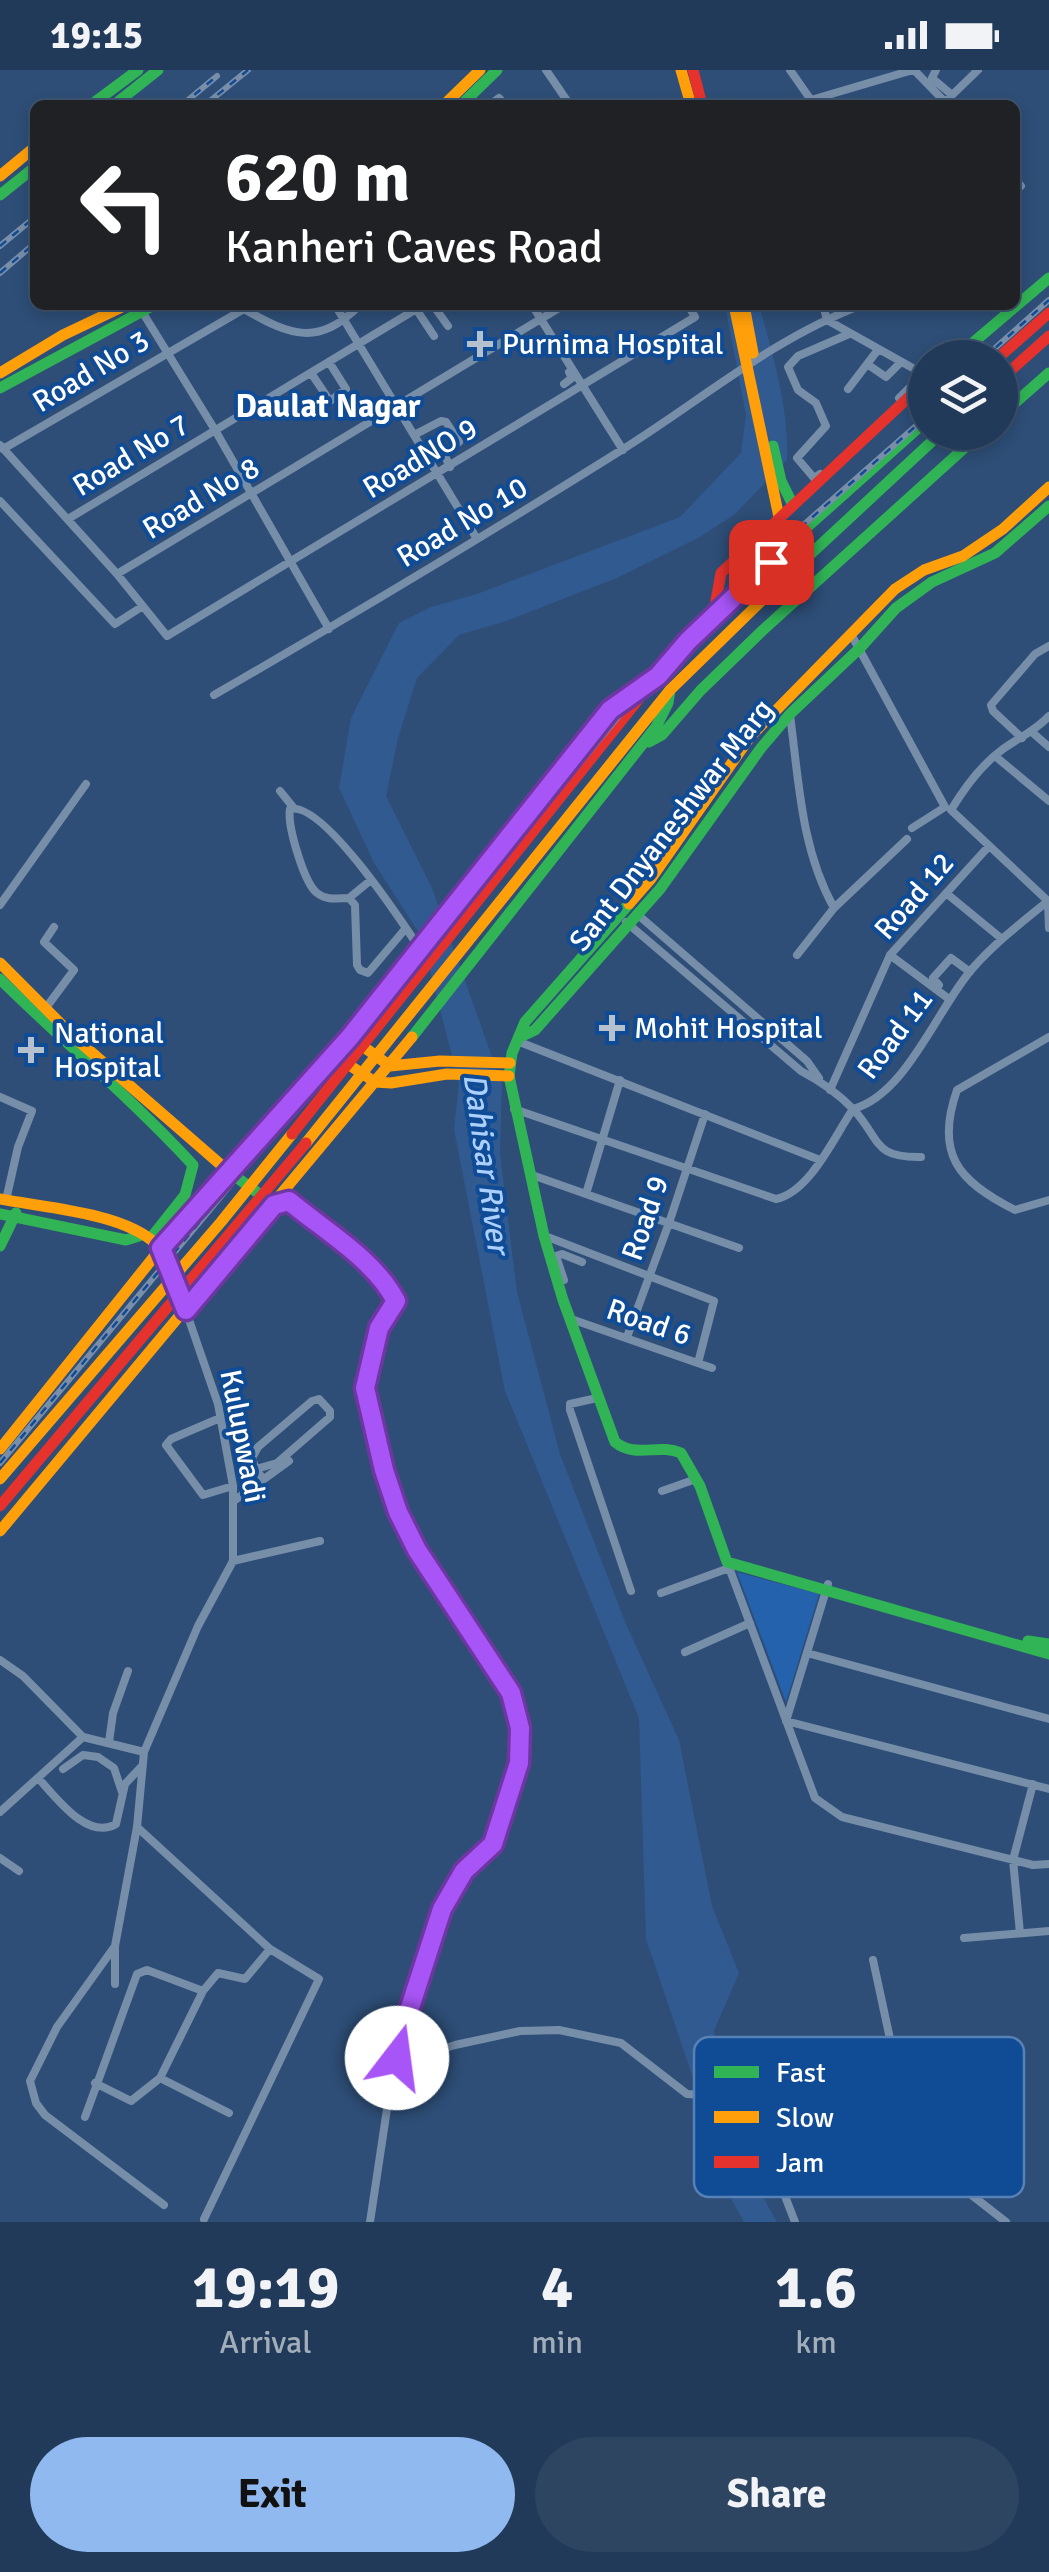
<!DOCTYPE html>
<style>
:root{--surface:#223a59;--page:#2e4562;--text:#f1f3f6;--muted:#a2adba;--line:#3f546f;--accent:#90b9f0}
body{margin:0;font-family:Signika,sans-serif;background:var(--page);color:var(--text);height:100vh;display:flex;flex-direction:column;font-size:38px;white-space:nowrap}
*{box-sizing:border-box;margin:0}
p{font-size:32px;color:var(--muted)}
.icon{flex:none;width:55px;height:55px;fill:none;stroke:currentColor;stroke-width:2;stroke-linecap:round;stroke-linejoin:round}
.map{position:relative;height:2152px;overflow:hidden}
.sheet{display:flex;flex-direction:column;background:var(--surface);flex:1}
.sheet>*{flex:none}
.banner{position:absolute;left:30px;top:30px;width:990px;height:210px;border-radius:15px;box-shadow:0 5px 15px #0003,0 0 0 2px var(--line);background:#202124;color:#fff;overflow:hidden}
.tools{position:absolute;left:908px;top:270px;display:grid;gap:20px}
.tools a{display:grid;place-items:center;width:110px;height:110px;border-radius:50%;background:var(--surface);box-shadow:0 5px 15px #0003,0 0 0 2px var(--line);font-size:50px}
.pin{position:absolute;display:grid;place-items:center;width:85px;height:85px;color:#fff;margin:-42px;border-radius:20px;box-shadow:0 5px 15px #0006}
.me{position:absolute;width:110px;margin:-55px;rotate:15deg;stroke-linejoin:round;filter:drop-shadow(0 0 8px #0008)}
.turn{display:flex;align-items:center;gap:35px;height:210px;padding:0 30px;font-size:45px}
.turn .icon{width:130px;height:130px;stroke-width:2.5}
.turn b{display:block;font-size:70px;line-height:85px}
.eta{display:flex;justify-content:space-evenly;align-items:center;height:170px;text-align:center}
.eta b{font-size:60px;font-weight:700;line-height:70px}
.cta{display:flex;gap:20px;margin-top:auto;padding:20px 30px}
.cta a{flex:1;height:115px;border-radius:60px;background:var(--accent);color:#111;font-size:40px;font-weight:700;line-height:115px;text-align:center}
.cta a+a{background:var(--page);color:var(--text)}
.status{display:flex;justify-content:space-between;align-items:center;height:70px;padding:0 50px;background:var(--surface);direction:ltr}
.status svg{height:28px;fill:currentColor}
.map>svg:first-child{display:block}
.green{fill:#2462ad}
.water{fill:#305a90}
.lines{fill:none;stroke-linecap:round;stroke-linejoin:round}
.street{stroke:#778ea9;stroke-width:8}
.fast{stroke:#30b455;stroke-width:11}
.slow{stroke:#ff9f0a;stroke-width:11}
.jam{stroke:#e5322d;stroke-width:11}
.rail-casing{stroke:#798ea9;stroke-width:6}
.rail{stroke:#104b95;stroke-width:2.5;stroke-dasharray:8;stroke-linecap:butt}
.route-casing{stroke:#6d37a1;stroke-width:25}
.route{stroke:#a855f7;stroke-width:18}
.poi-dot{fill:#b6c1cf;stroke:#104b95;stroke-width:4}
.labels{text-anchor:middle;stroke-width:8;stroke-linejoin:round;paint-order:stroke}
.poi-label{font-size:30px;fill:#fff;stroke:#104b95;text-anchor:start}
.street-label{font-size:30px;fill:#fff;stroke:#104b95}
.neighbourhood-label{font-size:32px;font-weight:bold;fill:#fff;stroke:#104b95}
.water-label{font-size:32px;font-style:italic;fill:#abd0fb;stroke:#104b95}
.key{fill:#104b95;stroke:#5881b5;stroke-width:2.5}
.key-label{font-size:28px;fill:#fff}
</style>
<div class="status"><b>19:15</b><svg viewBox="0 0 49 12"><path d="M0 12V9h3v3zM5 12V6h3v6zM10 12V3h3v9zM15 12V0h3v12zM26 1h20v11H26zM47 4h2v5h-2z"/></svg></div>
<div class="map">
<svg width="1049" height="2152" viewBox="0 0 1049 2152">
<rect width="100%" height="100%" fill="#2e4e77"/>
<path class="green" d="M737 1502 819 1524 786 1632Z"/>
<path class="water" d="M725 235H759C773 285 789 338 787 390L735 444 700 467 617 508 506 551 459 565 417 608 398 668 386 726 432 818 502 1015 500 1083 517 1222 560 1384 626 1554 679 1670 712 1836 739 1903 714 1961 718 2000 736 2079 777 2152H744L722 2112 711 2061 646 1869 639 1648 505 1321 454 1059 459 1013 421 866 374 793 339 718 351 648 399 553 431 537 477 524 680 447 741 383 746 345Z"/>
<g class="lines">
<path class="street" d="M546 0 570 35
M790 0 811 30 913 0
M914 0 948 35
M936 0 932 8 952 25
M945 32 978 0
M489 35 499 28 506 35
M1015 109 1021 116 1015 121
M138 235 215 360 329 559
M335 235 477 469
M433 235 448 256
M532 235 623 380
M823 235 827 250 918 301 919 308 899 328
M416 239 434 266
M867 294 886 307 901 292
M311 303 330 331 346 319 329 292
M564 314 572 308 569 302
M848 319 877 281
M414 365 441 351 446 352 459 372 444 384 450 397
M0 375 117 504 167 566 695 247 688 235
M3 379 244 239C291 266 318 277 360 235
M820 404 814 408 797 388 826 356 816 333 798 320 788 297 798 286 849 264
M0 431 115 554 143 536
M68 449 423 235
M117 504 564 235
M851 564 945 737 912 758
M214 625C351 546 486 465 620 381 699 332 773 268 862 235
M790 645C799 712 801 779 834 838
M1049 646C1034 662 1021 666 1003 679 982 694 965 717 951 740L1048 831 1049 858
M1033 663 1049 677
M1022 668 993 641 991 635 1035 584 1049 576
M995 686 1049 731
M280 721 293 737
M946 823 1002 869
M349 828 371 810
M0 835 86 714
M637 844 807 991 819 1008
M626 852 801 1001C820 1011 839 1024 854 1040 881 1070 873 1088 921 1087
M406 858 368 903 360 900 357 895 355 835 349 828C338 828 327 831 317 823 304 813 287 755 290 739 323 731 402 852 420 879
M797 885 834 838 907 769
M890 885 949 929
M939 915 933 908 951 888 970 902
M45 939 74 900 44 872 54 857
M1049 967 957 1020C935 1083 957 1111 1015 1140L1049 1130
M517 971 820 1090
M830 1020 890 885 989 776
M0 1027 32 1041 18 1077 6 1130
M514 1039 776 1129C810 1122 834 1067 853 1039
M853 1039C906 1025 937 939 972 899 995 873 1022 852 1048 831
M532 1105 739 1178
M586 1124 620 1010
M278 1134 289 1131C325 1161 373 1189 396 1231L379 1258 365 1318 384 1401 398 1442 417 1480 511 1623 520 1658 519 1693 493 1774 464 1801 443 1839 405 1953 390 2019 370 2152
M545 1166 714 1231 698 1293
M564 1210 556 1186 562 1184 582 1192
M571 1249 712 1298
M627 1267 669 1153 705 1044
M597 1328 570 1334V1340L631 1521
M220 1348 171 1369 166 1375 203 1425 233 1416
M256 1399 252 1388 258 1377 312 1331 319 1329 330 1341V1347L277 1393 256 1399 263 1409
M662 1421 696 1409
M235 1430 289 1391
M233 1491 320 1471
M727 1492 815 1728 842 1747 1033 1795 1049 1794
M828 1514 786 1651 1049 1719
M661 1523 729 1498
M685 1582 750 1553
M807 1583 1049 1649
M0 1590 23 1606 83 1667 144 1682
M109 1672 113 1643 128 1601
M63 1699 83 1685 98 1687 114 1698 122 1722
M38 1708C56 1727 87 1771 116 1754L125 1714 142 1696
M0 1742 83 1667
M137 1757 270 1879 319 1909 204 2149
M0 1788 19 1801
M1020 1863 1013 1790 1033 1714
M964 1868 1049 1861
M115 1876 57 1957 30 2011 36 2033 45 2045 164 2135
M873 1890 914 2080 1006 2152
M115 1914V1876L137 1757 144 1682 198 1556 233 1491V1416L218 1334 186 1241
M203 1921 160 2008 229 2043
M397 1988 421 1986 455 1975 520 1961 559 1960 621 1973 687 2024 734 2027 751 2038 795 2152
M95 2013 131 2031 160 2008
M85 2047 137 1904 147 1900 203 1921 218 1903 245 1909 270 1879"/>
<path class="fast" d="M91 35 138 0
M114 35 158 0
M461 35 497 0
M0 125 35 97
M955 288 1049 208
M0 318 154 235
M1000 346 1049 303
M773 376 781 411 793 435
M787 506 942 362
M704 556 787 475 925 352
M649 672 662 665 700 621 763 560 982 362
M629 834 525 952 512 983 509 1006 544 1166 563 1230 615 1372C636 1389 658 1373 681 1383L700 1416 727 1492 1049 1584
M0 909C64 972 132 1029 193 1095L185 1125 151 1168
M412 967 656 657 668 633 670 620
M520 967 535 960 660 819 761 678 790 644 860 578 896 538 932 512 995 483 1049 436
M228 1101 270 1132
M0 1144 126 1170 139 1166
M0 1176 16 1143
M1028 1571 1049 1574"/>
<path class="slow" d="M681 0 691 35
M444 35 480 0
M0 106 35 77
M734 235 779 447
M744 235 753 283
M0 303 63 265 126 235
M629 834 650 810 750 667 895 519 924 500 963 486 1003 459 1049 417
M0 893 75 968 228 1101
M357 972 390 996 440 991 510 993
M334 985 375 1012 391 1013 447 1004 509 1006
M306 1073 670 620 787 506
M0 1129C45 1138 136 1143 163 1182 176 1199 180 1221 186 1241
M0 1379 177 1158 346 971
M0 1409 221 1152 292 1064
M0 1461 412 967"/>
<path class="jam" d="M693 0 702 35
M998 288 1049 243
M1000 310 1049 266
M713 547 721 503 925 312
M346 971 610 640 650 612
M292 1064 657 606 704 556
M0 1436 306 1073"/>
<g class="rail-casing">
<path id="rail" d="M182 35 217 6
M205 35 248 0
M0 176 35 147
M0 203 35 173
M984 288 1049 230
M0 1393 685 566 734 516 925 348"/>
</g>
<use href="#rail" class="rail"/>
</g>
<g class="lines">
<g class="route-casing">
<path id="route" d="M397 1988 405 1953 442 1839 464 1801 493 1774 519 1693 520 1658 511 1623 417 1480 398 1442 384 1400 365 1318 379 1258 396 1231C374 1189 325 1161 289 1131L274 1135 186 1240 161 1178 350 967 610 640 658 606 688 571 771 492"/>
</g>
<use href="#route" class="route"/>
</g>
<g class="poi-dot">
<path d="M475 259h10v10h10v10h-10v10h-10v-10h-10v-10h10z"/>
<path d="M607 943h10v10h10v10h-10v10h-10v-10h-10v-10h10z"/>
<path d="M26 965h10v10h10v10h-10v10h-10v-10h-10v-10h10z"/>
</g>
<g class="labels">
<g class="poi-label">
<text x="502" y="284">Purnima Hospital</text>
<text x="634" y="968">Mohit Hospital</text>
<text x="54" y="973">National<tspan x="54" dy="34">Hospital</tspan></text>
</g>
<g class="street-label">
<text transform="translate(91 301) rotate(-31)" y="10">Road No 3</text>
<text transform="translate(131 385) rotate(-31)" y="10">Road No 7</text>
<text transform="translate(420 388) rotate(-31)" y="10">RoadNO 9</text>
<text transform="translate(201 428) rotate(-31)" y="10">Road No 8</text>
<text transform="translate(462 452) rotate(-31)" y="10">Road No 10</text>
<text transform="translate(671 755) rotate(-52)" y="10">Sant Dnyaneshwar Marg</text>
<text transform="translate(914 826) rotate(-49)" y="10">Road 12</text>
<text transform="translate(895 964) rotate(-53)" y="10">Road 11</text>
<text transform="translate(645 1148) rotate(-71)" y="10">Road 9</text>
<text transform="translate(649 1252) rotate(19)" y="10">Road 6</text>
<text transform="translate(243 1366) rotate(79)" y="10">Kulupwadi</text>
</g>
<g class="neighbourhood-label">
<text x="328" y="347">Daulat Nagar</text>
</g>
<g class="water-label">
<text transform="translate(487 1093) rotate(82)" y="11">Dahisar River</text>
</g>
</g>
<rect x="694" y="1967" width="330" height="160" rx="15" class="key"/>
<rect x="714" y="1996" width="45" height="12" fill="#30b455"/>
<rect x="714" y="2041" width="45" height="12" fill="#ff9f0a"/>
<rect x="714" y="2086" width="45" height="12" fill="#e5322d"/>
<g class="key-label">
<text x="776" y="2012">Fast</text>
<text x="776" y="2057">Slow</text>
<text x="776" y="2102">Jam</text>
</g>
</svg>
<div class="tools">
<a><svg class="icon" aria-label="layers" viewBox="0 0 24 24"><path d="M12 4l9 5-9 5-9-5zM3 14l9 5 9-5"/></svg></a>
</div>
<div class="pin" style="left:771px;top:492px;background:#d93025"><svg class="icon" aria-label="arrive" viewBox="0 0 24 24"><path d="M6 21V4h12l-3 4 3 4H6"/></svg></div>
<svg class="me" style="left:397px;top:1988px" viewBox="-20 -20 40 40"><circle r="19" fill="#fff"/><path d="M0-13L10 11 0 6-10 11z" fill="#a855f7"/></svg>
<div class="banner">
<div class="turn"><svg class="icon" aria-label="left" viewBox="0 0 24 24"><path d="M17 20v-9H6M10 6l-5 5 5 5"/></svg><div><b>620 m</b>Kanheri Caves Road</div></div>
</div>
</div>
<section class="sheet">
<div class="eta">
<div><b>19:19</b><p>Arrival</p></div>
<div><b>4</b><p>min</p></div>
<div><b>1.6</b><p>km</p></div>
</div>
<div class="cta"><a>Exit</a><a>Share</a></div>
</section>
